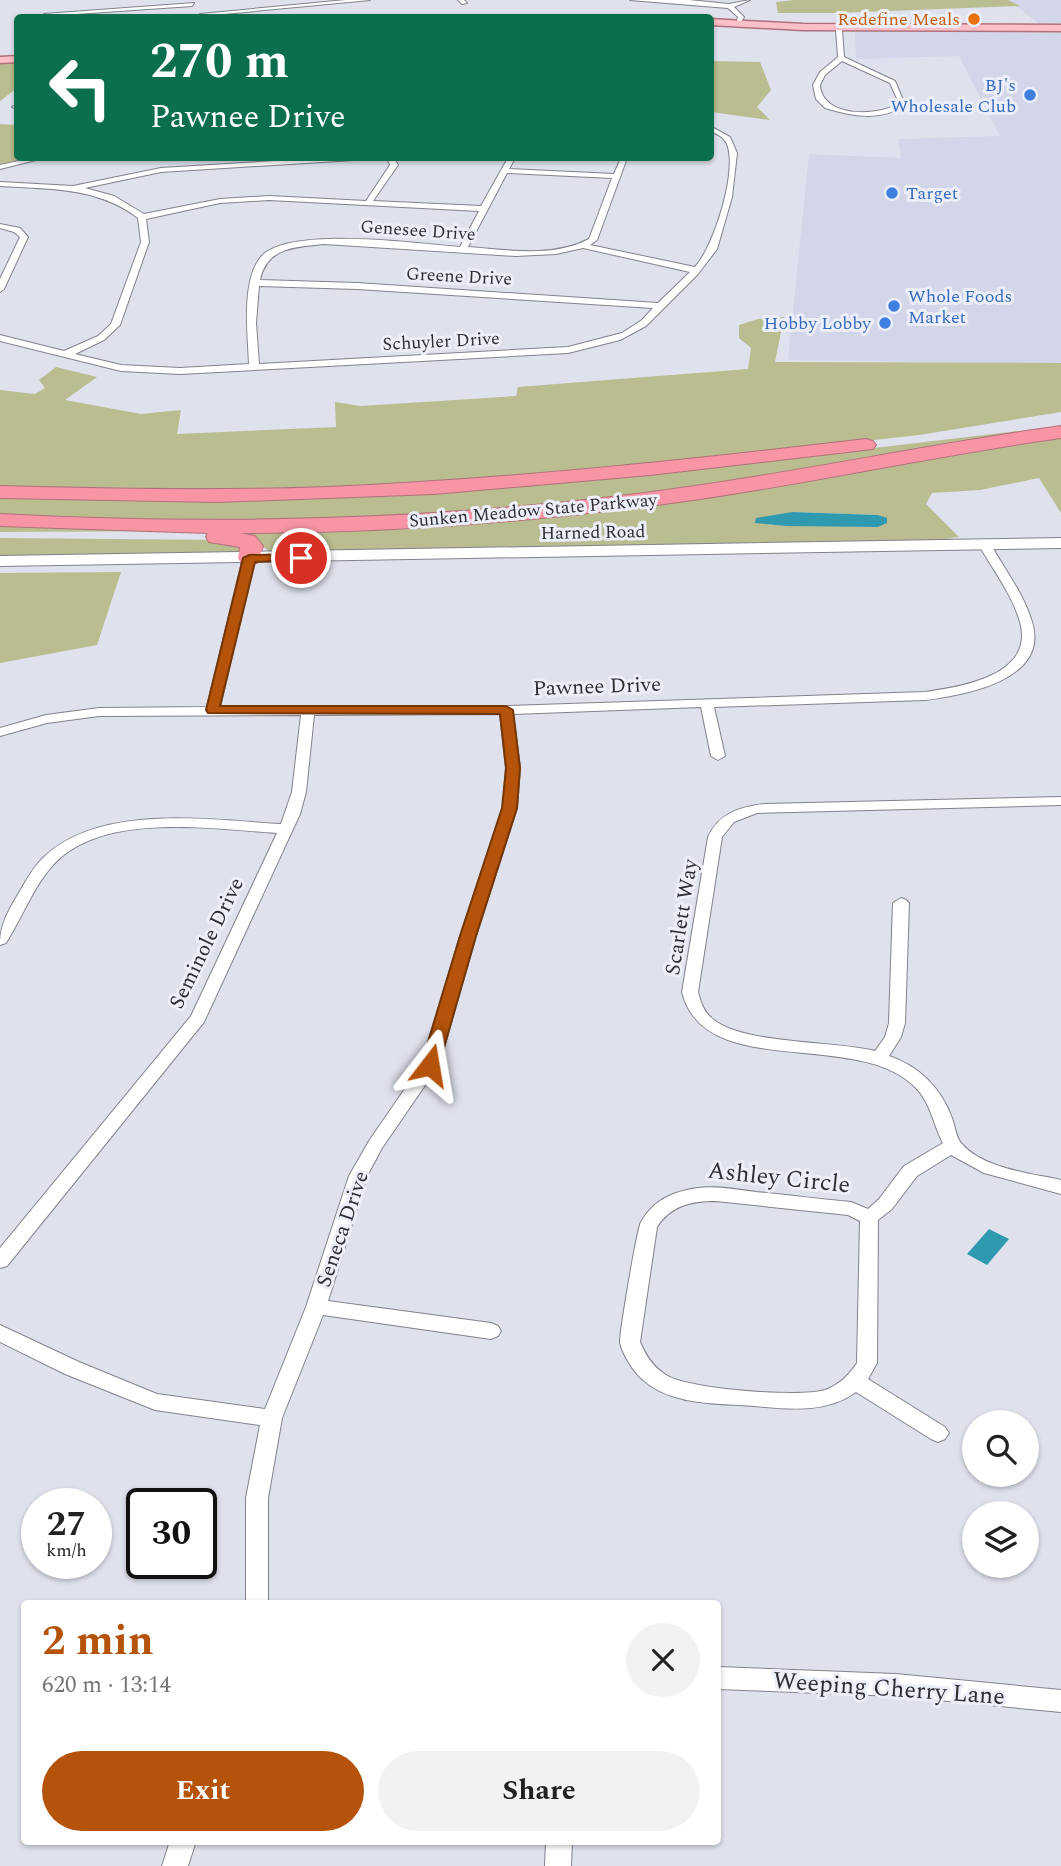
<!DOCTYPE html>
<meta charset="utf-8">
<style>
:root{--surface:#fff;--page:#f2f2f2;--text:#222;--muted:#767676;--accent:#b45309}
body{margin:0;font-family:Spectral,serif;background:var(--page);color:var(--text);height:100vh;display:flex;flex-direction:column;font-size:26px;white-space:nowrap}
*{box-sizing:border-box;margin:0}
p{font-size:23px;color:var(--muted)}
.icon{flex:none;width:38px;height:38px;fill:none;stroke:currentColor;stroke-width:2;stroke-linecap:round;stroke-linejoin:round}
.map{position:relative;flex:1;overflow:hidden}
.drawer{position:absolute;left:21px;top:1600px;width:700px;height:245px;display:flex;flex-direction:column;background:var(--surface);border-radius:7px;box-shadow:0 2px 5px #0004}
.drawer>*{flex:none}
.guide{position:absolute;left:14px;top:14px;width:700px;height:147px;border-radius:7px;box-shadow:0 2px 5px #0004;background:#0b6e4f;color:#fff;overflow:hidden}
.fabs{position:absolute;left:962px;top:1410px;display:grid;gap:14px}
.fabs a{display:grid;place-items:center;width:77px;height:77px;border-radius:50%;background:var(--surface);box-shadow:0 2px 5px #0004;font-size:35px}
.speed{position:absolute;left:21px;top:1488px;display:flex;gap:14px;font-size:35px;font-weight:700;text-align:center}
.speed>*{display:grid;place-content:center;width:91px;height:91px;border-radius:50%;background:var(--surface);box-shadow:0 2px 5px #0004;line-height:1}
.speed small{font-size:18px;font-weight:400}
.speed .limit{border:4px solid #111;border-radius:10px;background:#fff;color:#111}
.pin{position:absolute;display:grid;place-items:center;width:60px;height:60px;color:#fff;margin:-30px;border:4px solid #fff;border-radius:50%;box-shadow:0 2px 7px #0007}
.me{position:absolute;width:77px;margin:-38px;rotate:14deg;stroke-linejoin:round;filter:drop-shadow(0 0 5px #0008)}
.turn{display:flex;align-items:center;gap:24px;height:147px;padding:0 21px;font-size:32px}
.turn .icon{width:91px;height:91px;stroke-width:2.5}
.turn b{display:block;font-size:49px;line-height:60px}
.round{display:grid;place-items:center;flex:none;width:74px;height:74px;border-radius:37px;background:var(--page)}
.summary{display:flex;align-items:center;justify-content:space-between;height:119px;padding:0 21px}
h1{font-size:42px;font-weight:700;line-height:52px;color:var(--accent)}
.action{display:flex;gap:14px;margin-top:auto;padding:14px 21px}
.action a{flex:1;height:80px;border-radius:42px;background:var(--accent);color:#fff;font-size:28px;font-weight:700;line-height:80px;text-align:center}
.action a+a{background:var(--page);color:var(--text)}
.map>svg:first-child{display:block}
.built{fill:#d3d6e9}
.green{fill:#b9bd8f;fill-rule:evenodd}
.water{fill:#2f99af}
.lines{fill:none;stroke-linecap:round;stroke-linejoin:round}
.minor-casing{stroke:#81828d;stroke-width:2}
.secondary-casing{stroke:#81828d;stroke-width:2}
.primary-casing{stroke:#b1717c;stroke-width:3}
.motorway-casing{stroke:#b1717c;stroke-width:2}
.minor{fill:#fff;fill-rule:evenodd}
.secondary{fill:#fff;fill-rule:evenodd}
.primary{fill:#fbbfc8;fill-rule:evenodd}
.motorway{fill:#f895a4;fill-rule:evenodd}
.route{fill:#b45309;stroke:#753606;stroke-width:2}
.food-dot{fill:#e8710a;stroke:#eceefa;stroke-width:2.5}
.shop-dot{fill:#3f7fe0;stroke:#eceefa;stroke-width:2.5}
.labels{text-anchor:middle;stroke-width:6;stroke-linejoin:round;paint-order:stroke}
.far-food-label{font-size:18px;fill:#c56008;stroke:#eceefa;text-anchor:end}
.far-shop-label{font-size:18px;fill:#366cbe;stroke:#eceefa;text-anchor:end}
.far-street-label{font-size:18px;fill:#2e2e33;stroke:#eceefa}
.street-label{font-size:21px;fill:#2e2e33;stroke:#eceefa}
.near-street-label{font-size:24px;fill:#2e2e33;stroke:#eceefa}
</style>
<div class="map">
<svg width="1061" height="1866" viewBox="0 0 1061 1866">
<rect width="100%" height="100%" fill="#dfe1ed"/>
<path class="built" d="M1008 0H1061V24H1040Z
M855 29 1061 30V364L788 360 809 154 901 158 898 139 1000 136 959 56 856 59Z"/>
<path class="green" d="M794 0H1008L1020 6 836 13H778L776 2Z
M17 61V88L0 101V62Z
M711 61 760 62 771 90 757 107 770 120 711 112Z
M0 124 17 125 18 158H30L0 164Z
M784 317 775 362 1061 363V412L919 435 695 460 328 492 0 489V390L35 394 45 388 39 380 56 367 97 377 65 400 141 414 181 410 177 434 336 427 335 402 360 406 516 396 518 387 748 369 751 348 739 338V325L758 319Z
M1061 426 708 488 422 518 192 523 0 516V495L244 500 773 460Z
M1061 435V513L1039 478 980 490 932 493 926 504 959 537 939 540 273 553 241 534 245 531 456 522ZM793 512 878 515 886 518 878 527 768 525Z
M0 523 21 527 191 531 0 532Z
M0 538 228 540 239 543 243 550 238 552 0 560Z
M121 572 97 645 0 663V573Z"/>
<path class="water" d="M793 512 878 515 887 518V523L878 527 786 526 755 523 756 518Z
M989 1229 1009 1239 987 1265 967 1254Z"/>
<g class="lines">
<g class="minor-casing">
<path id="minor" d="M346 0H370L203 16 200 14Z
M458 0H464L467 3 462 4Z
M630 0H689L729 4 750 0 734 7 744 17 739 26 736 24 738 17 728 8Z
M194 3 192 6 47 16 44 14Z
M840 26 845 27 842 30 844 57 895 81 905 105C881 122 851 116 825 108L816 99 813 85 820 72 838 57 836 30ZM842 61 890 83 899 103C878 117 822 118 820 85L825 75Z
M16 105H18V109L12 107Z
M710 126 730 137 737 153 732 197 717 249 698 274 646 326 620 340 568 353 180 374 121 371 0 341V335L64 351 98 336 111 324 141 242 138 218C98 187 49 189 0 186V182L73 186 161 168 325 158H358L354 160 161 172 85 188 114 196 144 214 220 199 269 196 366 201 390 165 387 158H394L398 165 373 201 481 206 508 158H515L509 169 614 174 621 158H627L597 240 590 245 695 267C714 246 738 171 727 144 724 137 717 134 710 131ZM507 173 612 178 589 239C553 258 507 250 468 247ZM269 200 479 211 460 247C419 244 285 225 260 258 241 283 248 335 249 364L180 368 121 365 75 354 104 340 120 325 149 242 146 219 220 203ZM324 244 516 256 556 254 583 248 690 272 658 303 357 283 260 280C267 247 295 247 324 244ZM259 286 357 289 653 308 642 320 622 333 568 347 259 364 256 323Z
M32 158H44L0 169V165Z
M0 224 20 228 28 237 4 289 0 292V279L20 237 14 232 0 228Z
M985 541 991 545C1005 570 1024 594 1032 622 1050 680 965 695 925 700L714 707 725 756 718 760 711 756 701 707 513 714 520 768 517 808 476 936 439 1065 382 1148 367 1176 328 1301 491 1323 498 1326 501 1331 498 1336 491 1339 323 1315 282 1418 268 1498V1603H246V1498L260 1425 155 1410 65 1374 0 1342V1325L79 1362 157 1394 265 1409 306 1307 349 1176 369 1141 422 1064 460 936 503 808 506 768 500 714 314 715 306 792 300 814 204 1022 7 1266 0 1268V1248L191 1016 277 833C212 829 102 811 53 865 33 887 22 918 6 943L0 945C0 923 9 910 20 891 27 879 34 866 44 857 100 803 211 820 281 824L292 792 301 715 99 716 47 723 0 736V728L46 715 99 708 207 707 243 558 249 554 255 558 220 707 506 706 925 692C962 687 1035 675 1020 622 1012 594 993 570 979 545Z
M1061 797V805L757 813 734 822 722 837 698 992C701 1003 704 1013 714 1020 744 1044 834 1041 875 1051L885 1037 889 1023 893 903 901 898 906 900 909 903 905 1023 901 1037 889 1056C919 1066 941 1088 952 1118 955 1126 956 1137 961 1143 983 1169 1030 1173 1061 1180V1194L984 1173 951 1155 917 1176 892 1209 878 1220 877 1363 868 1379 945 1427 949 1433 945 1439 938 1442 931 1439 856 1392C826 1414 789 1409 754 1406 717 1403 671 1406 642 1379 633 1371 623 1355 620 1343 619 1336 637 1229 641 1222 651 1204 667 1194 687 1190 709 1184 733 1189 756 1192 787 1195 819 1199 851 1202L868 1209 879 1199 904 1166 943 1143C933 1124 931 1103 915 1087 857 1028 704 1082 682 992L708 837C719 813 740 807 765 804ZM716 1201 848 1215 860 1221 857 1363C849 1375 839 1385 825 1390 800 1398 687 1389 666 1375 653 1367 646 1356 640 1342L657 1227C671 1205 692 1201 716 1201Z
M718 1667 896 1674 1061 1690V1712L896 1696 718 1689Z
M170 1841H196L188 1866H162Z
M546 1841H572L571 1866H545Z"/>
</g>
<g class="secondary-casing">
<path id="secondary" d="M1061 538V548L0 566V556Z"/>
</g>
<g class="primary-casing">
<path id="primary" d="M710 19 803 24 1061 25V31L803 30 710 25Z
M18 56V62L0 63V57Z"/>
</g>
<g class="motorway-casing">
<path id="motorway" d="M1061 426V438C940 455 821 481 700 499 548 521 393 533 240 533L255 536 263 546 257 563H241L238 558 240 547 209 542 206 537 208 533 0 526V514C204 525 408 521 611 497 762 480 910 447 1061 426Z
M866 439 873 441 876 445 873 449 650 475 434 494 218 502 0 498V486C109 489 219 491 328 487 508 479 687 460 866 439Z"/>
</g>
<use href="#minor" class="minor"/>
<use href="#secondary" class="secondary"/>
<use href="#primary" class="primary"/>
<use href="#motorway" class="motorway"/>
</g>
<path class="route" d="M301 554 305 555V560L255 562 220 706H506L513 710 520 768 517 808 476 936 439 1065 430 1071 421 1065 460 936 502 808 506 768 500 714 208 713 206 710 243 558 249 555Z"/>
<circle class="food-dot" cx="974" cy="19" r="7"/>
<g class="shop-dot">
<circle cx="1030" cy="95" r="7"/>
<circle cx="892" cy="193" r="7"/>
<circle cx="894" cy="306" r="7"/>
<circle cx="885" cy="323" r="7"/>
</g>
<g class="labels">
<g class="far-food-label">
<text x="960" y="25">Redefine Meals</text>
</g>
<g class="far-shop-label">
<text x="1016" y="91">BJ's<tspan x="1016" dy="21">Wholesale Club</tspan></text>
<text x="906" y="199" text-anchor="start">Target</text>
<text x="908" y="302" text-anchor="start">Whole Foods<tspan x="908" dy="21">Market</tspan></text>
<text x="871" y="329">Hobby Lobby</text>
</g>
<g class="far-street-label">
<text transform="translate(418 230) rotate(4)" y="6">Genesee Drive</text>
<text transform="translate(459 276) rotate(3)" y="6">Greene Drive</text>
<text transform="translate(441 341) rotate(-3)" y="6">Schuyler Drive</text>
<text transform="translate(533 510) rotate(-5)" y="6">Sunken Meadow State Parkway</text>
<text transform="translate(593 532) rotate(-1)" y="6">Harned Road</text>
</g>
<g class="street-label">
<text transform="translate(597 686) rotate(-2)" y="7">Pawnee Drive</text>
<text transform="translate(681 917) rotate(-81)" y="7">Scarlett Way</text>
<text transform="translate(206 943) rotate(-64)" y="7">Seminole Drive</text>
<text transform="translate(342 1229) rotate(-71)" y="7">Seneca Drive</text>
</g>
<g class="near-street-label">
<text transform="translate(779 1177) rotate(6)" y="8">Ashley Circle</text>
<text transform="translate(889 1688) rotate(4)" y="8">Weeping Cherry Lane</text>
</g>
</g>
</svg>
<div class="fabs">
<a><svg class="icon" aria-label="search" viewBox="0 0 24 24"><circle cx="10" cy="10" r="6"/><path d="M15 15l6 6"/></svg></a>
<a><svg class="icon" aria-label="layers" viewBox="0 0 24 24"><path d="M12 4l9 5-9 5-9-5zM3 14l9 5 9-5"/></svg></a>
</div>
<div class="speed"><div>27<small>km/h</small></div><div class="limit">30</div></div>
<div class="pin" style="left:301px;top:558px;background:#d93025"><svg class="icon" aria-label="arrive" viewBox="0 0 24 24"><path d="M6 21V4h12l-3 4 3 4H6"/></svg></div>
<svg class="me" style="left:430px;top:1065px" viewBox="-20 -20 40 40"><path d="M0-17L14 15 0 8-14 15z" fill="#b45309" stroke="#fff" stroke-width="4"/></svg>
<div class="guide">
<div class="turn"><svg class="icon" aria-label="left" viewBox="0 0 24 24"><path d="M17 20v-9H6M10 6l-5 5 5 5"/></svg><div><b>270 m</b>Pawnee Drive</div></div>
</div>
<section class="drawer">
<div class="summary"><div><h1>2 min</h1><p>620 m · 13:14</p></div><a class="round"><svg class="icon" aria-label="close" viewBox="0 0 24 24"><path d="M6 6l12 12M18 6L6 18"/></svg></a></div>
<div class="action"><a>Exit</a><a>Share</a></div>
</section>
</div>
